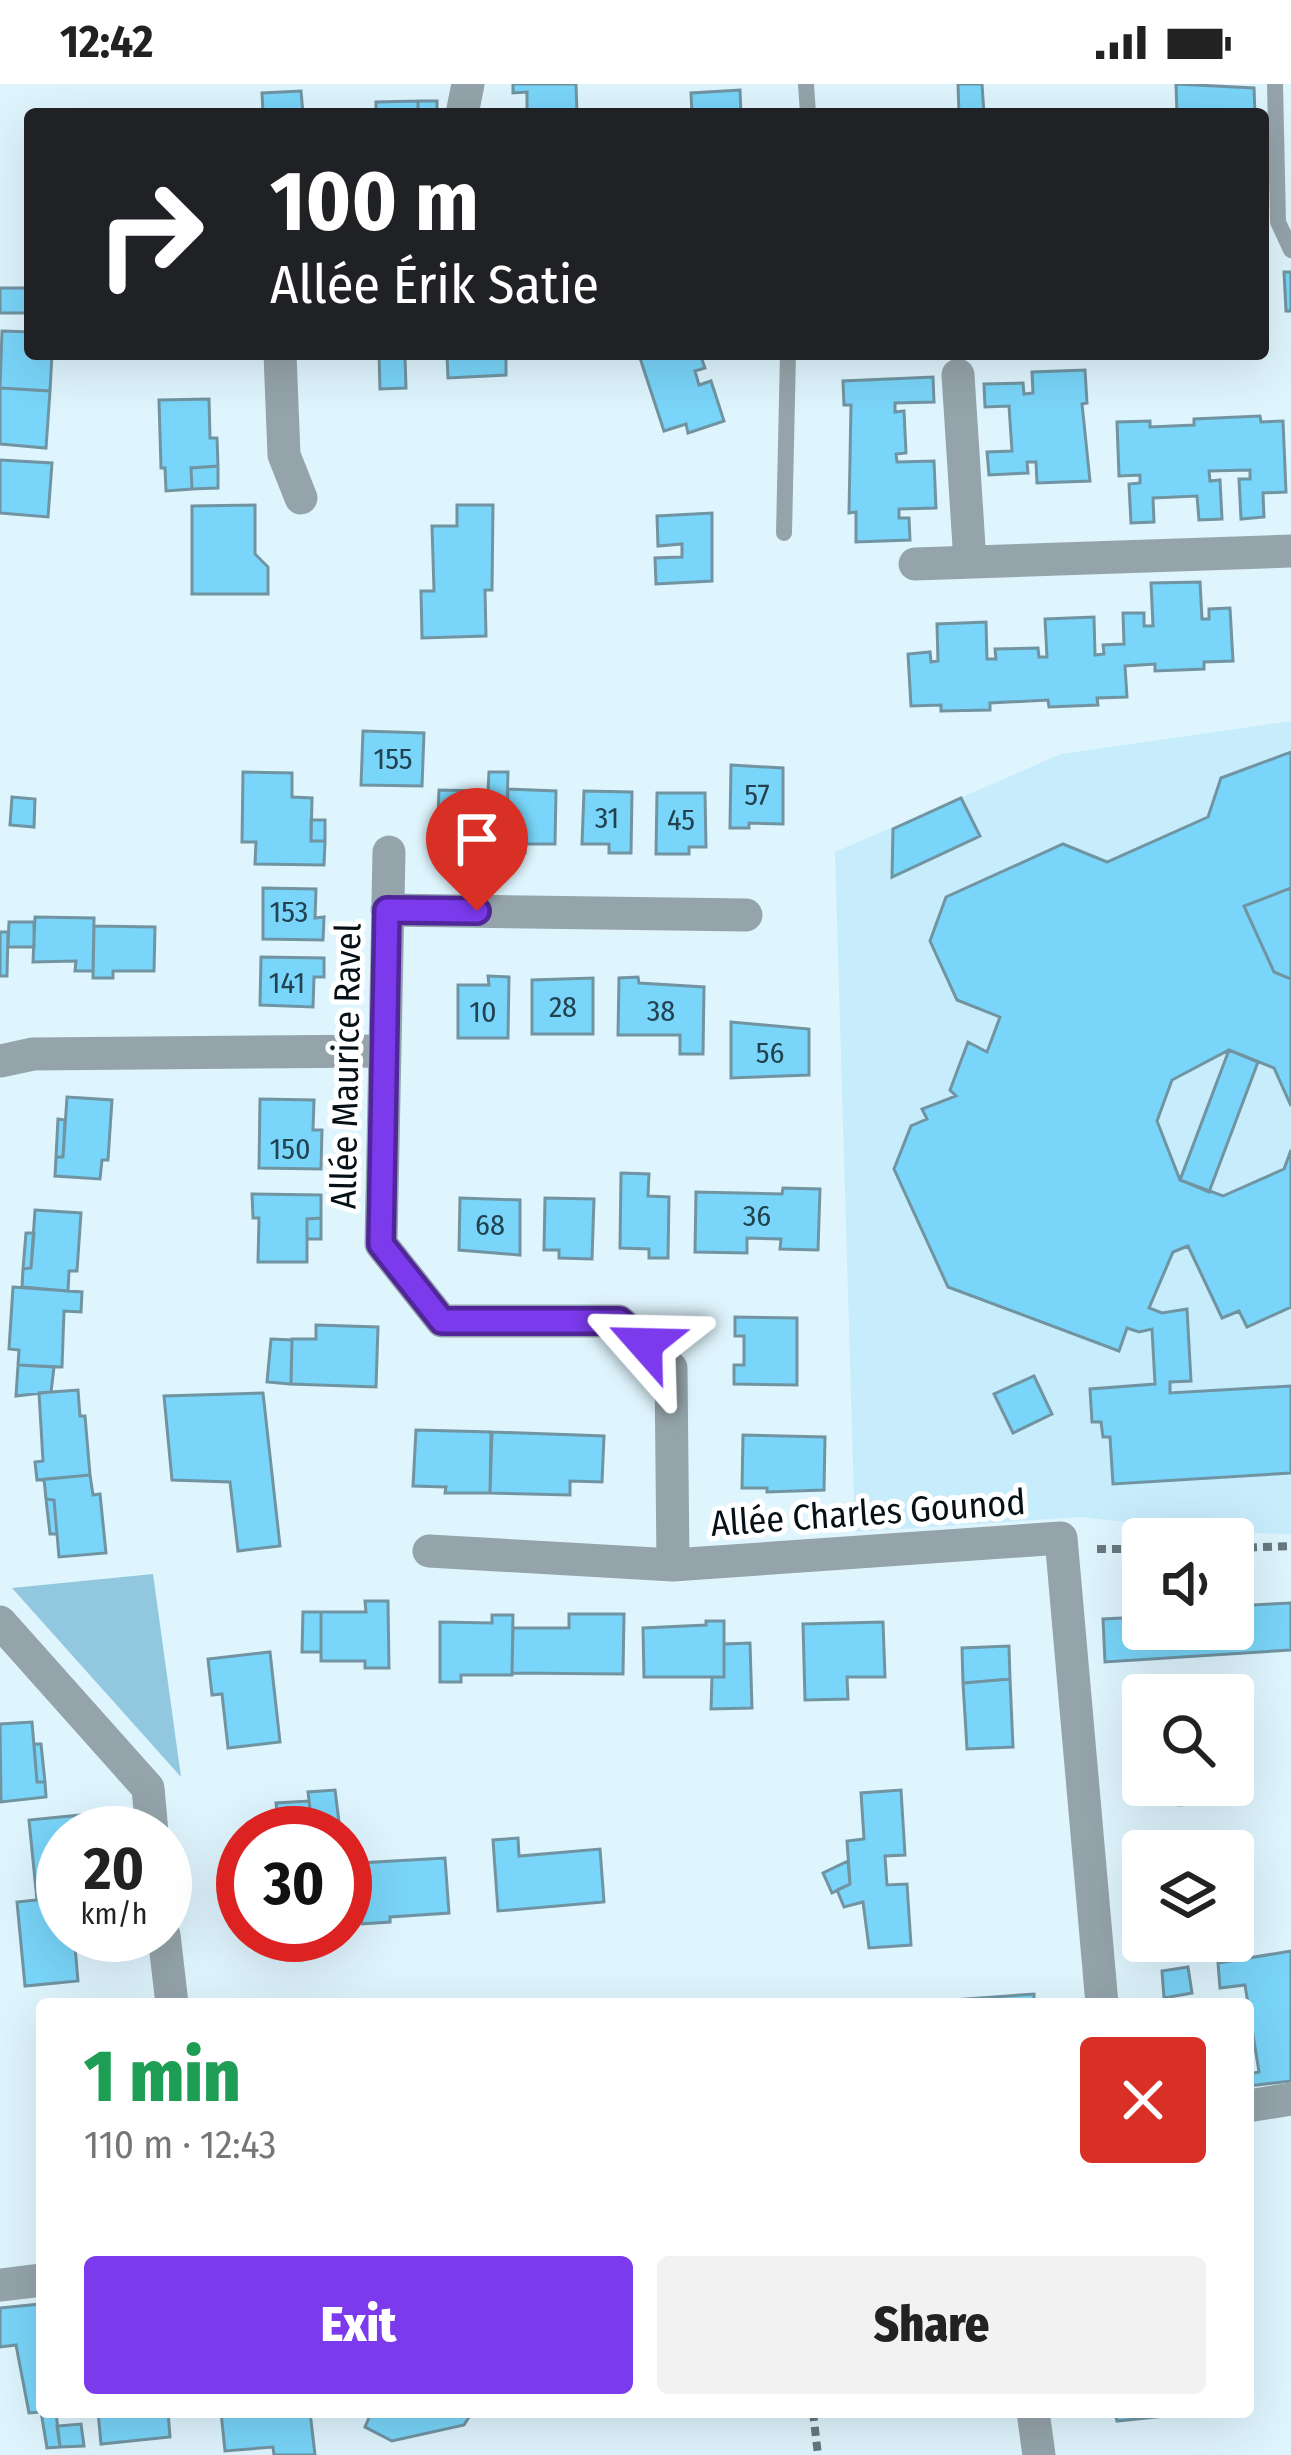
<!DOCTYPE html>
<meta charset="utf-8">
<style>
:root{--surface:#fff;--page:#f2f2f2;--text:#222;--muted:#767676;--accent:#7c3aed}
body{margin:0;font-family:"Fira Sans Condensed",sans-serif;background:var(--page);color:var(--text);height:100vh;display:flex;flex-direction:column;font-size:45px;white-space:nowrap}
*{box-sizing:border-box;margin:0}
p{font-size:39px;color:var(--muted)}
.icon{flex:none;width:66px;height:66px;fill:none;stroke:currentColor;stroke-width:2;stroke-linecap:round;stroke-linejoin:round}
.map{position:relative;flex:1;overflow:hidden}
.panel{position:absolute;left:36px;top:1914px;width:1218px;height:420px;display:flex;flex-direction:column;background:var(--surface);border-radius:12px;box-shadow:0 12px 48px #0002}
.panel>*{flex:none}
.guide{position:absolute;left:24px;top:24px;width:1245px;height:252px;border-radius:12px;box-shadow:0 12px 48px #0002;background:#202124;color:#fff;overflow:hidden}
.tools{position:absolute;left:1122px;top:1434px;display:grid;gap:24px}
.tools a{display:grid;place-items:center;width:132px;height:132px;border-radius:12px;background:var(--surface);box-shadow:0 12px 48px #0002;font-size:60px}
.speed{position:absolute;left:36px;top:1722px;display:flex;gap:24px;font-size:60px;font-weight:700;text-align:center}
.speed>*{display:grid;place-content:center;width:156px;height:156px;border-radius:50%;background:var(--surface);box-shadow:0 12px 48px #0002;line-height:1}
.speed small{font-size:30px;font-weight:400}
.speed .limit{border:18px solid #d22;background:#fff;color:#111}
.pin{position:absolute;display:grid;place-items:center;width:102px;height:102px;color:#fff;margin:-123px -51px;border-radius:50% 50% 50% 0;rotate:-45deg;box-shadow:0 0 12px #0007}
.pin .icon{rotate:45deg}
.me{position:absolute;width:132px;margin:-66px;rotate:295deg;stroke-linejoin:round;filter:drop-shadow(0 0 9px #0008)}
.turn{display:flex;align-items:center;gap:42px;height:252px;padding:0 48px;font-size:54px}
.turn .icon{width:156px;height:156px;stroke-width:2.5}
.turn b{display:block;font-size:84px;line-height:102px}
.round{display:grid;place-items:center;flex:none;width:126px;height:126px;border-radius:12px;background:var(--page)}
.overview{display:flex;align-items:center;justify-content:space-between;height:204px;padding:0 48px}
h1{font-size:72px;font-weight:800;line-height:90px;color:#1e9e55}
.primary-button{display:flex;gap:24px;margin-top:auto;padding:24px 48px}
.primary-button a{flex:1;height:138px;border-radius:12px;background:var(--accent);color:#fff;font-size:48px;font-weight:800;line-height:138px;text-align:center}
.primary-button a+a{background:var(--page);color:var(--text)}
.status{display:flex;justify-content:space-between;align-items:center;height:84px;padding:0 60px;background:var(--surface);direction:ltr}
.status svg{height:33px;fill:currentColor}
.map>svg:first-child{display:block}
.built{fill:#c7ecfb}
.green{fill:#91c8df}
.building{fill:#79d5f9;stroke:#7194a2;stroke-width:3}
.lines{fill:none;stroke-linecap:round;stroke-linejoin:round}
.path{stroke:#67787f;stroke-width:8;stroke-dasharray:9 6;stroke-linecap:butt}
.lane{stroke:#95a4ab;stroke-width:16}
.street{stroke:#95a4ab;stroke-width:33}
.route-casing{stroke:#51269a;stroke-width:30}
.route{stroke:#7c3aed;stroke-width:21}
.labels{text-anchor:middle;stroke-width:10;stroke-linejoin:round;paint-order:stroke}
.number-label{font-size:30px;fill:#224250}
.street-label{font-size:36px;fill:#051117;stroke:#fff}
</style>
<div class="status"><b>12:42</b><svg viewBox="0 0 49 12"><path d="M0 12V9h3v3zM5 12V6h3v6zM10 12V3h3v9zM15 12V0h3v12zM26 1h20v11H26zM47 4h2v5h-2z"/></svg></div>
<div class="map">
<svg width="1291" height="2371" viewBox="0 0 1291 2371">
<rect width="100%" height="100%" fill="#dff5fe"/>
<path class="built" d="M1291 637V1450L1208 1448 1081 1433 855 1448 835 768 1061 670Z"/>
<path class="green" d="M153 1490 181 1693 12 1504Z"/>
<path class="building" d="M513 0H576L577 30H527V8L513 9Z
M958 0H982L984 30H959Z
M1176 0 1254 4 1255 30H1177Z
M740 6 741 30H692L691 9Z
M301 7 303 30H263L262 9Z
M418 17H437V30H418Z
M418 17V30H376V18Z
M1284 188H1291V227H1286Z
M0 204H30V229H0Z
M2 247 30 248V270H52L50 307 0 304Z
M379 270H385V274L405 273 406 304 380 305Z
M385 270H506V291L448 294 447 272 385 274Z
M636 270H700L705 284 695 287 699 301 711 297 724 337 688 349 686 340 664 347 640 274Z
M1085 286 1087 319 1082 320 1090 397 1037 399 1036 378H1027L1028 389 989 391 987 368 1012 367 1009 322 985 323 984 300 1023 299 1024 310 1033 309 1032 288Z
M933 293 934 318 895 319V328L904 327 906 369 896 370 897 378 934 377 936 424 899 425V434H909L910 456 856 458V428L849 429 851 321H844L843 297Z
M0 304 50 307 46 364 0 360Z
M209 315 210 354H217L218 382 191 384 192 405 166 407 165 384H161L159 316Z
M1260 332 1261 338 1283 337 1286 408 1263 409 1264 433 1241 435 1239 395H1250V386L1209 387 1210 397 1220 396 1222 435 1199 436 1197 412 1153 414 1154 438 1131 439 1129 400 1140 399V391L1119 392 1117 338 1150 337V343L1194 341V335Z
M0 376 52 379 48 433 0 429Z
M218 382V404L192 405 191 384Z
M255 421V470L268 483V510H192V422Z
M457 421H493L492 506H485L486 552 422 554 421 507H434L432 442H457Z
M712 429V497L656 500 655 474 682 473V460L658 462 657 432Z
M1200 498 1202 535H1209V525L1230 524 1233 577 1204 578V585L1155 587V580L1125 582 1127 613 1097 614 1098 621 1049 623 1048 616 990 619V626L941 627V621L911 622 908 570 930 568 931 578 938 577 937 540 986 538 987 575H996L995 565 1038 564 1039 573H1047L1045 535 1094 533 1095 571 1104 570 1103 561 1124 560 1123 529H1144V542H1153L1151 499Z
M363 647 424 649 422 702 361 701Z
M1291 668V804L1244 822 1274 888 1291 895V1022L1274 984 1229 966 1172 996 1157 1037 1180 1096 1223 1112 1284 1085 1291 1066V1223L1247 1243 1239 1227 1222 1234 1188 1162 1173 1168 1149 1224 1162 1229 1187 1225 1191 1297 1170 1298V1309L1291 1302V1389L1113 1400 1110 1353H1103L1101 1338H1092L1090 1305 1155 1300 1152 1245 1139 1248 1127 1244 1119 1267 948 1203 894 1085 911 1042 927 1035 922 1025 956 1012 950 1006 968 958 987 968 1000 933 957 916 930 857 946 813 1063 760 1107 778 1208 733 1221 694Z
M731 681 783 684V740L749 739V744H730Z
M243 688 292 689V713L312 714 311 757H325L324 781 255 780 256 758H242Z
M489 688H508L506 760H486L485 768 465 767 466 759H437L439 706 488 707Z
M508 705 556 707 555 760H525V769L506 768Z
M584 707 632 708 631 769H609V760H582Z
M657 709H705L706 763H689V770H656Z
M12 713 35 715 34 743 10 741Z
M961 714 980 752 892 793 893 745Z
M311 736H325V757H311Z
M263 804 316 805 315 834 324 833 323 856 263 855Z
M1291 804V895L1274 888 1244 822Z
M35 833 94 834 93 887H75L76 877 33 878Z
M9 838H34V863H8Z
M94 842 155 843 154 887H113V894H93Z
M0 848H8L7 892H0Z
M261 873 324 874V893H314L313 923 260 921Z
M488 892 509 893 508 954H458V901H489Z
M638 893 639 899 704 903 703 970H680V951H618L619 894Z
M593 894V950H532V896Z
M731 938 809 945V991L731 994Z
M1229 966 1258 978 1209 1108 1180 1096Z
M67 1013 112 1016 108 1076H102L100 1095 55 1092 56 1073H63Z
M260 1015 314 1016 313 1046H322L321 1085 259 1084Z
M58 1035 65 1036 63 1073H56Z
M621 1089 649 1090 648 1112 669 1113 668 1174H649V1165L620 1164Z
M783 1104 820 1105 818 1166 780 1165 781 1155 747 1154V1169L695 1168 696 1108 782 1110Z
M252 1110 321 1111V1134L307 1135V1178H258L259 1134H253Z
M460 1114 520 1116V1171L459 1166Z
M545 1114 594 1115 592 1175 559 1174V1166H544Z
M35 1126 81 1129 77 1187H69L68 1207 22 1203 23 1185 31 1184Z
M321 1134V1155H307V1135Z
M26 1149H34L31 1184 23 1185Z
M13 1203 82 1208 81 1228 64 1227 62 1283 18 1281 19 1266 9 1265Z
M735 1233 797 1234V1301L734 1300V1281H744V1252H735Z
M316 1241 378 1243 376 1303 291 1300 292 1255H316Z
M271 1255 292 1256 291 1300 267 1298Z
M18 1281 54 1283 51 1308 16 1312Z
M1034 1292 1052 1330 1013 1349 994 1310Z
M78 1306 80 1332H85L90 1391 37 1396 35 1378 43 1377 39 1309Z
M263 1309 280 1462 238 1467 230 1398 172 1396 164 1312Z
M416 1346 491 1348 490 1409H445L446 1403 413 1402Z
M492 1348 604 1352 602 1398 570 1397V1411L490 1409Z
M743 1351 825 1353 824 1406 767 1408V1404H742Z
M90 1391 93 1411 100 1410 106 1469 59 1473 54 1416 46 1415 44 1395Z
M46 1415 54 1416 57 1450H50Z
M365 1517H388L389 1584H365V1577H321V1528H366Z
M1291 1519V1566L1105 1578 1103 1535 1143 1533V1530V1545H1233V1522Z
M303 1528H321V1568H302Z
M569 1530H624L623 1590 512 1589 513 1544H569Z
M492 1531H513L512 1591H461V1598H440V1538L492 1539Z
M706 1537H724V1593H644L643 1544 706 1541Z
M883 1538 885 1593H847L848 1615 805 1616 803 1540Z
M750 1559 752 1624 711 1625 712 1593H724V1560Z
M1009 1562 1010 1595 963 1599 962 1564Z
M270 1568 280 1658 228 1664 222 1610 212 1611 208 1575Z
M1010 1595 1013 1663 967 1665 963 1599Z
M32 1638 37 1698H45L46 1713 1 1718 0 1640Z
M34 1660H41L45 1698H37Z
M1233 1688 1235 1717 1179 1721 1177 1701H1233Z
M335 1706 340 1746 313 1749 308 1708Z
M901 1706 905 1771 885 1772 887 1801 907 1800 911 1861 869 1864 863 1818 844 1823 837 1806 850 1800 847 1757 864 1755 861 1709Z
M309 1717 313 1749H279L276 1719Z
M81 1731 83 1749H63V1813L37 1816 29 1736Z
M518 1754 519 1772 600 1765 604 1818 498 1827 493 1756Z
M445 1774 449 1829 390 1833V1838L362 1840 359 1779Z
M848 1777 850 1800 832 1809 823 1789Z
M63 1813V1851H74L78 1897 25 1902 17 1818Z
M1291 1867V1997L1248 2002V1990L1259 1988 1245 1901 1220 1904 1218 1879Z
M1188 1883 1192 1909 1164 1914 1162 1887Z
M1034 1910V1920H952L951 1916Z
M41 2220 42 2328H56L60 2363 47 2364 41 2328 29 2329 16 2261 0 2263V2224Z
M98 2328H168L170 2353 101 2360Z
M221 2328H310L315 2371H274L273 2363 225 2367Z
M367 2328H467L469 2333 464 2341 392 2357 365 2343 371 2329Z
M1115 2328H1165L1166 2332 1117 2337Z
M81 2340 84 2362 60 2363 57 2342Z"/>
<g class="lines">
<path class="path" d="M1233 1464 1291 1462
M1097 1465H1143
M813 2328 818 2371"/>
<path class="lane" d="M806 0 808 30
M1275 0 1278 138 1291 166
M784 449 788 270"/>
<path class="street" d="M462 30 468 0
M280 270 284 371 301 414
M958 291 970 478
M915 480 1291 467
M389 768 381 1160 442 1237H619L671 1284 673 1481
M387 826 746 831
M0 977 33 970 385 967
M429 1467 673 1481 1061 1454 1102 1920
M0 1538 148 1704 152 1749
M164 1851 172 1920
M1248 2022 1291 2015
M0 2201 42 2196
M1033 2328 1039 2371"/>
</g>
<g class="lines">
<g class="route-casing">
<path id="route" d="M477 827 387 826 381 1160 442 1237H619L645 1260"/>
</g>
<use href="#route" class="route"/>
</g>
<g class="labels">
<g class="number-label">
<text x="393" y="685">155</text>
<text x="757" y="721">57</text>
<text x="607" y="744">31</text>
<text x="681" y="746">45</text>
<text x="289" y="838">153</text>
<text x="287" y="909">141</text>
<text x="563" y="933">28</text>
<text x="661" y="937">38</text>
<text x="483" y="938">10</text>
<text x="770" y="979">56</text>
<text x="290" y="1075">150</text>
<text x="757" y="1142">36</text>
<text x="490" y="1151">68</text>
</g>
<g class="street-label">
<text transform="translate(345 982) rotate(-89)" y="13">Allée Maurice Ravel</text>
<text transform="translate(868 1428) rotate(-4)" y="13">Allée Charles Gounod</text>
</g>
</g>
</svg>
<div class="tools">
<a><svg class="icon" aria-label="sound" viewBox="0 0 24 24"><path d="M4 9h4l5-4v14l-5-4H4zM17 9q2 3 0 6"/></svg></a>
<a><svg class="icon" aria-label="search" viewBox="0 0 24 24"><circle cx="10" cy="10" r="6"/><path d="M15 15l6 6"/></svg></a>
<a><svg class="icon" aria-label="layers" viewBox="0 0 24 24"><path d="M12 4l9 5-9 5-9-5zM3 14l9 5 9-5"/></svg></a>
</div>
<div class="speed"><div>20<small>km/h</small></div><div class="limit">30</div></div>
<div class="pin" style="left:477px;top:827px;background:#d93025"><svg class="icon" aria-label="arrive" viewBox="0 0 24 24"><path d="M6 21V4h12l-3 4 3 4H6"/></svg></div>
<svg class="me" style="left:645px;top:1260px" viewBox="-20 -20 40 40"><path d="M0-17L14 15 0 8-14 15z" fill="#7c3aed" stroke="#fff" stroke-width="4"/></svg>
<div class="guide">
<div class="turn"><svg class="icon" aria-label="right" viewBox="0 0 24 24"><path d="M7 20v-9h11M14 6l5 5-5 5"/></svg><div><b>100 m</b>Allée Érik Satie</div></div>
</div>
<section class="panel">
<div class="overview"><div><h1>1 min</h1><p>110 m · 12:43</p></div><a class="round" style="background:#d93025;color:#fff"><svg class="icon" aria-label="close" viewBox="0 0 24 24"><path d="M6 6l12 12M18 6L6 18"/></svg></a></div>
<div class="primary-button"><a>Exit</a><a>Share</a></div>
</section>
</div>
